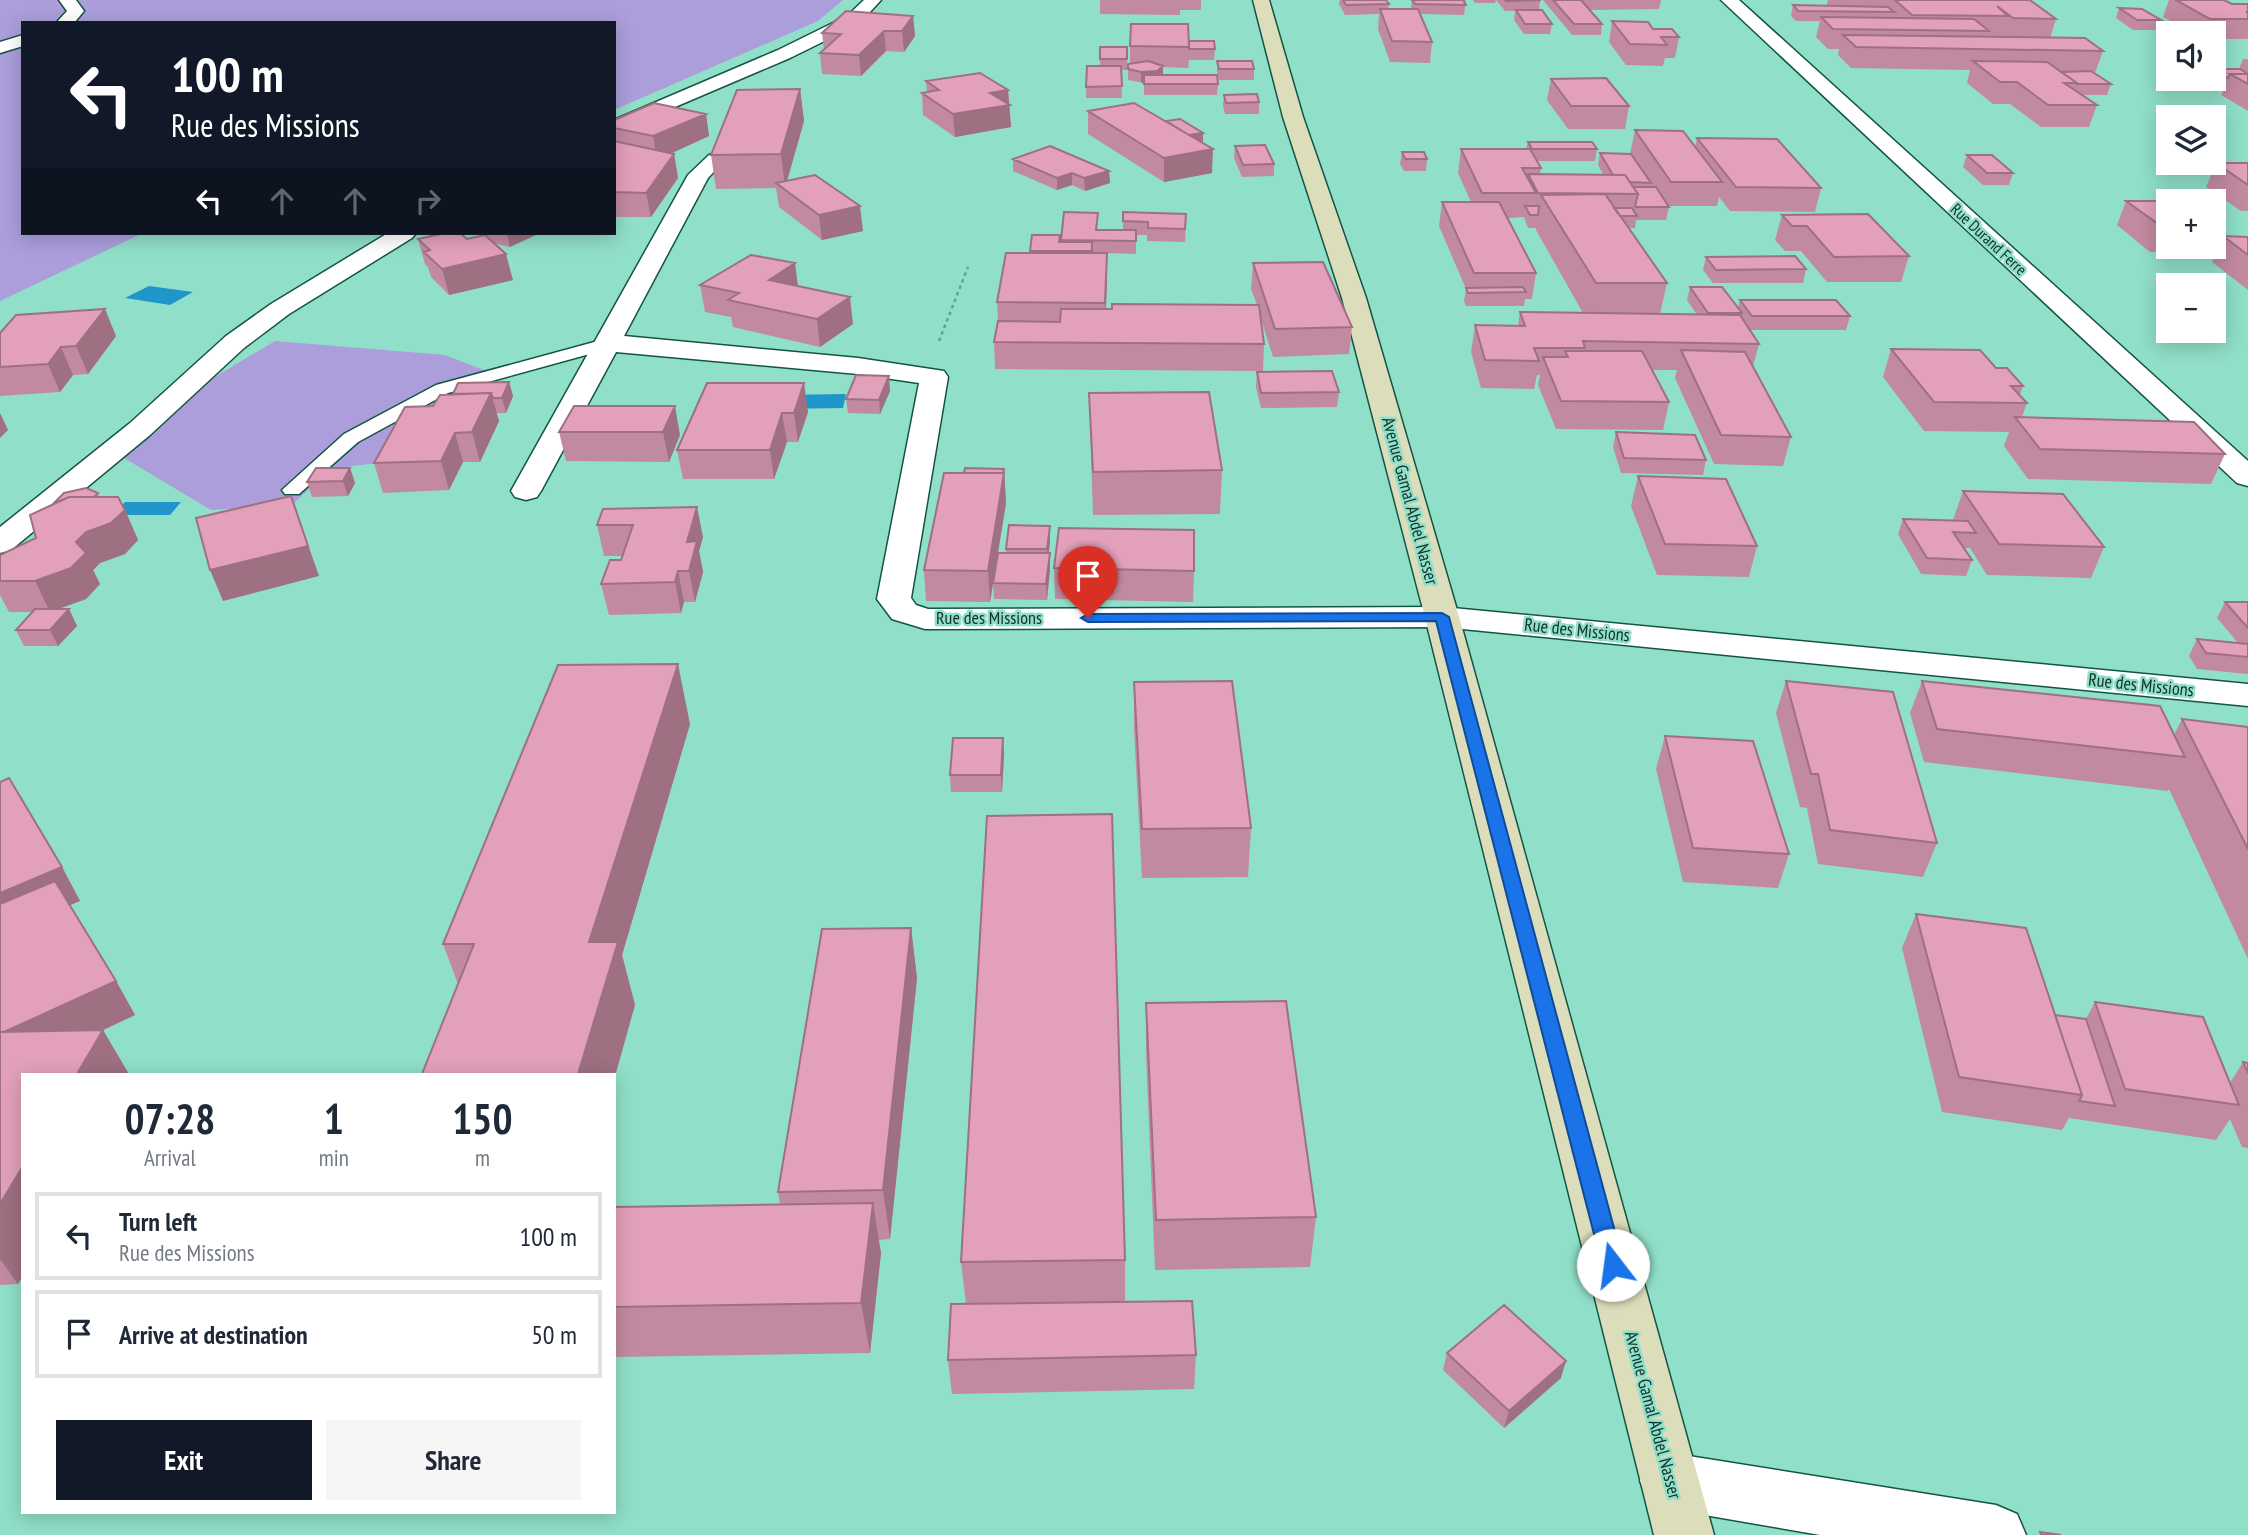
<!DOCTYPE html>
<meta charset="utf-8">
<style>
:root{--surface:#fff;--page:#f6f6f7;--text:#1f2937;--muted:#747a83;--line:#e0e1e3;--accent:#111827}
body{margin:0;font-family:"PT Sans Narrow",sans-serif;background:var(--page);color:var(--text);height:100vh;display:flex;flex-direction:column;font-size:26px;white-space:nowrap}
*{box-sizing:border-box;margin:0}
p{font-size:23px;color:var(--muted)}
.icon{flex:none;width:38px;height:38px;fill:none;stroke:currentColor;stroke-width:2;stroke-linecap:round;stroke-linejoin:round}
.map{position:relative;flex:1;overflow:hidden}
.panel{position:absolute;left:21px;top:1073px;width:595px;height:441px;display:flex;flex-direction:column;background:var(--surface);border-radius:0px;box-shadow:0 4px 18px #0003}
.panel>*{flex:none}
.hud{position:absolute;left:21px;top:21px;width:595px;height:214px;border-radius:0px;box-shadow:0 4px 18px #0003;background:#111827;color:#fff;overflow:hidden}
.fabs{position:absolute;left:2156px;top:21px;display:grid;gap:14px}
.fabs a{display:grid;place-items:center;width:70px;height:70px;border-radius:0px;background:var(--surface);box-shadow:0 4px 18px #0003;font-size:35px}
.pin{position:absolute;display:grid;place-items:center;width:60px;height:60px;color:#fff;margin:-72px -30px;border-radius:50% 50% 50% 0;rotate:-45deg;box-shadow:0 0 7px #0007}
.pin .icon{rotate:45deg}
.me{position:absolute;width:77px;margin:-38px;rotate:345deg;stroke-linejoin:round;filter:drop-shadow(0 0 5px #0008)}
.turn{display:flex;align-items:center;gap:24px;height:147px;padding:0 35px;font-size:32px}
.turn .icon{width:91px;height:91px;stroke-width:2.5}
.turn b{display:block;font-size:49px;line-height:60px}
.lanes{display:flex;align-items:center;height:66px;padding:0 35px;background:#0003;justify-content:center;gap:35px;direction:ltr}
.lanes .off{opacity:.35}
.eta{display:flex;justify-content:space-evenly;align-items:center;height:119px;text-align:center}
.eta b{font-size:42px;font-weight:700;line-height:49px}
.primary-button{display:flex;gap:14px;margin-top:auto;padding:14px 35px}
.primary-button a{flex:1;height:80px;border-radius:0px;background:var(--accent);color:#fff;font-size:28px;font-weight:700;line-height:80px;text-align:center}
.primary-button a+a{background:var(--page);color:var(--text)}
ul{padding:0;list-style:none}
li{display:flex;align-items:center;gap:21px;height:88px;margin:0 14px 10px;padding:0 21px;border:4px solid var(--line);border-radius:0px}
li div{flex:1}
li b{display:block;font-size:26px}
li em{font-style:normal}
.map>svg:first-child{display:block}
.green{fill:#ab9edb}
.water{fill:#2095c9}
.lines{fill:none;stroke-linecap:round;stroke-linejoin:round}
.lane-casing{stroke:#145445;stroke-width:3}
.street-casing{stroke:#145445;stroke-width:3}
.secondary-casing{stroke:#145445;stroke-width:3}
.path{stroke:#63a290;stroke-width:2.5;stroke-dasharray:3.5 3.5;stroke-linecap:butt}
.lane{fill:#fff;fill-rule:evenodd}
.street{fill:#fff;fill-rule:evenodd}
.secondary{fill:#dcdebb;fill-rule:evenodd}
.wall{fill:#c28aa0}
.shaded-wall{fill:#9e7082}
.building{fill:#e2a0ba;stroke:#9e7082;stroke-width:2}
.route{fill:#1a73e8;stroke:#114b97;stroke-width:2}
.labels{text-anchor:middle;stroke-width:5;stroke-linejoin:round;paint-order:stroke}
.far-street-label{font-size:16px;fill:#0f3129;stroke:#90dfc8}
.street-label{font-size:18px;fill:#0f3129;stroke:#90dfc8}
</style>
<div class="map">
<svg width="2248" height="1535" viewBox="0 0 2248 1535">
<rect width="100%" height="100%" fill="#90dfc8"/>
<path class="green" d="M0 0H843L818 21 614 110V23H23V233H143L0 301Z
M275 341 445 355 497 375 449 397 384 462 330 469 291 506 211 510 124 458 208 381Z"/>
<path class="water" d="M149 286 193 292 170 305 125 298Z
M846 394 843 408 779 409 783 395Z
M125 502H181L170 515H113Z"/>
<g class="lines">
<g class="lane-casing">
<path id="lane" d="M609 338 617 343 615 347 448 393 358 442 299 494H285L282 490 344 434 436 385Z"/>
</g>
<g class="street-casing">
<path id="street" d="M59 0H76L84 11 74 23H56L67 11Z
M864 0H881L859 24 790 58 614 133V120L778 50 847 16Z
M1721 0H1739L2248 461V486L2237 483Z
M23 35V46L0 53V42Z
M716 153 723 155 726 159 708 178 624 336 858 358 944 371 948 377 911 598 916 605 928 609 1442 607 2248 684V706L1442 627 925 629 892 619 877 599 919 383 858 374 616 352 541 491 537 497 526 500 515 497 511 491 688 175 709 155Z
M388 233H416L412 238 289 314 244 348 150 435 11 550 0 553V527L130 423 226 336 271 304Z
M1670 1453 1996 1505 2017 1514 2026 1535H1820L1670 1509 1649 1501 1640 1481 1649 1461Z"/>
</g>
<g class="secondary-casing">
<path id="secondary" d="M1253 0H1269L1303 117 1366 298 1459 617 1714 1535H1654L1425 617 1342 298 1283 117Z"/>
</g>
<path class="path" d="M939 341 968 267"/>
<use href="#lane" class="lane"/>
<use href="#street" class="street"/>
<use href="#secondary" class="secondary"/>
</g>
<path class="wall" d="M1100 0H1201V10H1180V15L1100 14Z
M1340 0H1386L1389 4 1388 9H1411L1412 0H1466L1464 15 1421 14 1432 42 1430 63 1390 62 1378 29 1379 14 1345 15 1339 4Z
M1473 0H1496L1495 3H1475Z
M1496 0H1540L1539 10 1552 24 1550 34H1524L1514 20 1515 11H1505Z
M1543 0H1661L1659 9 1590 10 1602 24 1601 35H1572Z
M1828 0H2030L2056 19 2050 38 2103 51 2095 73 2093 72 2111 84 2107 95H2082L2097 105 2089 127H2041L2010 104H1993L1967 83 1970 70 1851 68 1838 55 1839 49H1828L1816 37 1820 21H1796L1791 16 1793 5 1826 6Z
M2169 0H2224L2232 4H2248V39H2214V33H2192L2163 17Z
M2119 8 2161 20 2157 30H2133L2116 18Z
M913 16 915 36 904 52 886 51 861 76 822 74 820 53 824 50 822 33Z
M1612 21 1653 29 1679 37 1675 58H1665L1663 66 1626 65 1609 42Z
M1189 41 1215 49 1214 60H1189L1188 68 1163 67V75L1218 84 1217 95H1144V83L1128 80V64H1130V46Z
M1100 47H1127V70H1121L1122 98H1086L1087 66H1100Z
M2243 59H2248V111L2221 95 2224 89 2207 80 2214 79V69H2239Z
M1217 61 1254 69V80H1219L1217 72Z
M1551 79 1629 106 1625 129H1568L1547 100Z
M926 81 1008 90 1011 127 955 137 923 115 922 93 927 92Z
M800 89 804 121 787 181 863 231 822 240 779 207 776 188 716 189 711 155Z
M1224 95 1259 102V114H1225L1223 106Z
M1088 111 1166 121 1203 133V143L1212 173 1164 182 1088 134Z
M706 114 709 136 671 153 674 154 678 178 651 217H614V120Z
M1635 130 1695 147 1697 138 1821 188 1815 212 1730 211 1719 197 1717 206H1668L1669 207 1666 220H1636L1635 228H1629L1667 283 1660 314 1697 315 1687 300 1690 287 1738 308 1740 300 1850 316 1846 330H1750L1759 344 1753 366 1791 437 1783 466 1714 464 1675 378 1677 370H1652L1669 402 1663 430 1556 429 1538 385 1540 375H1537L1534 389 1481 388 1471 352 1475 325 1518 326 1520 312 1583 313 1536 230V228H1528L1524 217 1508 218 1536 273 1532 299H1525L1524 306H1466L1464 301 1466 289 1439 226 1442 202H1471L1458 173 1461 149H1526L1528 142 1597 149 1595 161H1536L1541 168 1540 174H1603L1598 165 1600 153 1630 154Z
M1235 146 1274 164V176L1242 177 1234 158Z
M1402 152 1427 159 1426 171H1404L1400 164Z
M1967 155 2013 173 2009 185H1983L1963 167Z
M1013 159 1109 171 1110 183 1085 191 1072 185 1057 190 1013 171Z
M2216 163H2248V211H2241L2206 187Z
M2126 201H2168V247H2205L2203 251 2150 252 2117 225Z
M1123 212 1186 214 1185 242 1147 241V235H1136V254L1107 253 1106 309 1257 305 1251 289 1253 263 1352 327 1349 354 1273 357 1261 319 1264 344 1263 371 995 369 994 342 998 321 997 302 1031 253 1032 235H1060V242H1061V240L1098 213 1097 230H1123Z
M1782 215 1909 256 1901 282H1827L1801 251H1785L1775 240Z
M483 233H540L510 247 493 243 513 280 449 295 431 277 428 267 425 264 418 239H467L483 236Z
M2223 236 2248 237V290L2212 262Z
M1706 257 1806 269 1803 283H1713L1703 270Z
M795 263 798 286 853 324 820 347 733 327 731 317 705 312 700 285Z
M0 333 116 336 88 374 73 375 60 392 0 396Z
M1891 349 1996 368 2023 386 2020 395 2027 403 2022 417 2225 454 2211 484 2028 479 2004 446 2009 432 1924 431 1883 377Z
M1257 372 1339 392 1337 407 1261 408 1256 387Z
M509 382 513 396 506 413H496L499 421 480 462H463L449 490 383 493 374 463 433 406 453 394Z
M707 383 808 412 798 442H787L774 479H683L677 450Z
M890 391 880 414 848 413 846 399Z
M1089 393 1222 470 1220 514 1093 515Z
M574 406 680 435 669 462 566 461 559 432Z
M1616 432 1706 460 1703 475 1621 473 1613 447Z
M350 468 355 483 348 496 312 497 307 482Z
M1004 469 1006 503 990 602 926 601 924 570 964 473Z
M1638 476 1757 546 1749 577 1657 575 1631 506Z
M1963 491 2104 547 2091 578 1987 575 1970 548H1964L1972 560 1966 576 1921 574 1898 534 1903 519 1953 520Z
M98 493 99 497 125 510 138 540 125 554 100 563 93 570 100 584 86 599 58 609H69L77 626 58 646H24L16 630 33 612H9L0 595V555L36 538Z
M603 509 703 537 699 551 703 572 695 602H684L681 613 609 615 601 584 621 560 622 556H604L597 525Z
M1050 526V542L1049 553 1050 569 1047 600 994 599 993 583 1006 553V549Z
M1054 568 1194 571 1193 602 1055 599Z
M2225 602H2248V674L2197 669 2189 656 2197 639 2238 643 2217 618Z
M1786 681 1937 843 1923 877 1818 864 1807 808 1800 807 1776 713Z
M1922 681 2174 735 2182 719 2248 727V959L2169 789 2168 791 1924 762 1910 713Z
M1134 682 1251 828 1248 877 1142 878 1134 729Z
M690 724 622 955 635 1005 458 984 443 944Z
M1665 736 1789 854 1778 888 1683 882 1656 769Z
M1003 738 1004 755 1002 792H951L950 775Z
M0 782 62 867 80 901 70 905 116 981 135 1015 103 1030 23 1074V1276L18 1284 0 1285Z
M1916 914 2055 1015 2086 1019 2095 1002 2230 1083 2243 1062 2248 1063V1148L2242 1147 2230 1119 2216 1140 2069 1118 2062 1130 1942 1112 1902 948Z
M911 928 917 978 890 1239 878 1240 881 1253 870 1353 614 1357V1207L780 1205 778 1192Z
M1146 1003 1316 1217 1310 1267 1155 1270 1146 1053Z
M1125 1260V1302L1196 1355 1194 1389 952 1394 948 1360 966 1304 961 1262Z
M1447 1353 1561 1378 1504 1428 1443 1370Z"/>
<path class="shaded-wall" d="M913 16 915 36 904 52 902 31Z
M884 31 886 51 861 76 859 55Z
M1163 66V77L1157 82 1141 83V72Z
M800 89 804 121 785 188 781 154Z
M1008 90 1011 127 955 137 953 114 990 93Z
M706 114 709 136 657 160 653 136Z
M1203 133V144L1213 149 1212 173 1164 182V158L1187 135Z
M674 154 678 178 651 217 646 193Z
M1109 171 1110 183 1085 191 1084 178Z
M1072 173V185L1057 190V178Z
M860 206 863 231 822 240 819 215Z
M509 233H540L510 247 507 234Z
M1107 253V279L1105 330V303Z
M506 254 513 280 449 295 442 269Z
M795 263 798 289 769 280Z
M850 297 853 324 820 347 817 319Z
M105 309 116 336 88 374 76 346Z
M61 347 73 375 60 392 48 364Z
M889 376 890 391 880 414 879 400Z
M509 382 513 396 506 413 502 398Z
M804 383 808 412 798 442 794 413Z
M491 393 499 421 480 462 472 432Z
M675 406 680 435 669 462 663 432Z
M0 413 8 430 0 438Z
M782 413 787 442 774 479 770 450Z
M455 433 463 462 449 490 441 461Z
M350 468 355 483 348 496 343 481Z
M1004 469 1006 503 990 602 988 571Z
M291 496 319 576 223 601 210 570Z
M697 507 703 537 699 551 703 572 695 602 689 571 687 542Z
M125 510 138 540 125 554 100 563 93 570 100 584 86 599 50 612 35 581 86 532Z
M1050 526V542L1047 565V549Z
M1050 553V569L1047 600 1046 584Z
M678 571 684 602 681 613 675 582Z
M69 609 77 626 58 646 50 630Z
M678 664 690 724 622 955 635 1005 614 1080V1074H578L589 942Z
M1003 738 1004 755 1002 792 1001 775Z
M62 867 80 901 0 935V893Z
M911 928 917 978 890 1239 883 1190Z
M116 981 135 1015 103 1030 129 1074H77L0 1034Z
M23 1166V1276L18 1284 0 1259V1204Z
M873 1203 881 1253 870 1353 861 1303Z
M1566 1361 1561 1378 1504 1428 1509 1411Z"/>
<path class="building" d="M1343 0H1386L1389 4 1346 5Z
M1412 0H1463L1466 5 1415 4Z
M1505 0H1541L1506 1Z
M1553 0H1581L1602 24H1574Z
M1895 0H2030L2056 19 2013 18 1997 6 2008 16 1912 15Z
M2176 0H2224L2232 4H2248V12H2246L2248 13V19H2210Z
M1793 5 1888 7 1894 12 1798 11Z
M2119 8 2142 9 2161 20H2137Z
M1380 9H1418L1432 42 1392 41Z
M1516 10H1542L1552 24H1525Z
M846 11 913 16 902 31H884L859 55 820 53 841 34 822 33Z
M1821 17 1974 19 1989 31 1833 29Z
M1612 21 1648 22 1653 29H1672L1679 37H1661L1667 45 1630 44Z
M1131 24H1188L1189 47 1130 46Z
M1843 35 2085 38 2103 51 1856 47Z
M1189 41H1214L1215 49H1189Z
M1100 47H1127V59H1100Z
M1148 61 1163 66 1157 71 1141 72 1128 69V64Z
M1217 61H1252L1254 69H1219Z
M1973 61 2047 62 2077 83H2064L2097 105H2048L2017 82H2000Z
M1087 66H1121L1122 86 1086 87Z
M2214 69H2240L2248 74H2230L2228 78 2214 70Z
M2091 71 2111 84H2077V83L2061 72Z
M980 73 1008 90 990 93 1010 105 953 114 922 93 939 90 926 81Z
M2230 74H2248V84Z
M1144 75H1217L1218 84H1144Z
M1606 78 1629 106H1571L1551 79Z
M800 89 781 154 711 155 737 90Z
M1257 94 1259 102 1226 103 1224 95Z
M654 103 706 114 653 136 614 128V120Z
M1134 103 1213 149 1164 158 1088 111Z
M1180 119 1203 133 1189 135 1166 121Z
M1635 130 1683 131 1722 182H1671Z
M1697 138 1777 139 1821 188 1736 187Z
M614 141 674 154 646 193 614 192Z
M1528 142H1592L1597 149H1532Z
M1265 145 1274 164 1243 165 1235 146Z
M1050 146 1109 171 1084 178 1072 173 1057 178 1013 159Z
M1461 149H1530L1541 168H1522L1536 193H1482Z
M1402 152H1424L1427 159H1405Z
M1600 153 1631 154 1651 183 1630 182 1625 175H1613Z
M1967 155H1992L2013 173H1987Z
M2216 163H2248V185Z
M1528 174 1625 175 1638 194 1538 193Z
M815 175 860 206 819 215 776 183Z
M1633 187H1656L1669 207H1636L1635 206 1638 194Z
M1605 194 1667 283H1596L1541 195Z
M2126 201H2179H2168V226H2161Z
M1442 202H1499L1536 273H1474Z
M1525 206H1539L1538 215H1530Z
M1614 208H1632L1637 216H1620Z
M1064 212 1098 213 1096 230H1136V241L1061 240Z
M1123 212 1186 214 1185 229 1148 228V222L1123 221Z
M1868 214 1909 256 1834 257 1807 226H1792L1782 215Z
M445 233H460L467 239 485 235 506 254 442 269 424 252 430 250 418 239Z
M1032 235H1060L1059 242H1092V251H1030Z
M2223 236 2248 237V255Z
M1006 253H1107L1105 303 997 302Z
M751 255 795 263 769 280 850 297 817 319 728 300 739 293 700 285Z
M1795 256 1806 269 1716 270 1706 257Z
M1323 262 1352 327 1275 329 1253 263Z
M1523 287 1526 292 1468 293 1466 288Z
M1690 287H1722L1742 313H1708Z
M1740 300H1836L1850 316H1752Z
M1112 304 1259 305 1264 344 994 342 998 321 1060 322 1061 309H1112Z
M105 309 76 346 61 347 48 364 0 367V333L16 315Z
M1520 312 1740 315 1759 344 1583 341 1585 348H1534L1539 361 1485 360 1475 325 1525 326Z
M1891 349 1980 350 1996 368H2007L2023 386H2011L2027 403 1934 402Z
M1681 350 1745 352 1791 437 1721 435Z
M1565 351H1642L1669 402 1561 401 1543 357H1568Z
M1332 371 1339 392 1261 393 1257 372Z
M856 375 889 376 879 400 846 399Z
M509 382 502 398H493L491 393 453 394 458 383Z
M707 383H804L794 413H782L770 450H677Z
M1209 392 1222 470 1093 472 1089 393Z
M491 393 472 432 455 433 441 461 374 463 405 407 433 406 440 395Z
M574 406H675L663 432H559Z
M2015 417 2194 422 2225 454 2040 449Z
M1616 432 1695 435 1706 460 1624 458Z
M316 468H350L343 481 307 482Z
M965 468 1004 469 1003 473H964Z
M944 473H1004L988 571 924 570Z
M1638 476 1726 479 1757 546 1665 544Z
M86 488 98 493 94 497H69L55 503H54L64 493Z
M1963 491 2063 494 2104 547 1999 544Z
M291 496 308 546 210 570 196 518Z
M69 497H118L125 510 111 523 86 532 76 542 86 553 71 568 35 581H0V555L36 538 30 515Z
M697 507 687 542 697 541 689 571H678L675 582 601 584 610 560H621L633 525H597L603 509Z
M1903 519 1968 521 1976 533 1953 532 1972 560 1927 558Z
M1009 525 1050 526 1047 549H1006Z
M1059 528 1194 530V571L1054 568Z
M998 553H1050L1046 584 993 583Z
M2225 602H2248V628Z
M35 609H69L50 630H16Z
M2197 639 2248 644V657L2206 653Z
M678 664 589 942H618L578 1074H422L474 944H443L558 665Z
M1232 681 1251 828 1142 829 1134 682Z
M1786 681 1893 692 1937 843 1830 830 1818 774H1811Z
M1922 681 2160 706 2185 757 1937 729Z
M2182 719 2248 727V849Z
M1665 736 1753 741 1789 854 1693 848Z
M953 738H1003L1001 775H950Z
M9 778 62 867 0 893V782Z
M1112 814 1125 1260 961 1262 987 816Z
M55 881 116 981 4 1032H0V904Z
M1916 914 2026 928 2082 1095 1959 1077Z
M911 928 883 1190 778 1192 822 929Z
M1286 1001 1316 1217 1156 1220 1146 1003Z
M2095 1002 2203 1017 2239 1105 2125 1089Z
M2055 1015 2086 1019 2115 1106 2079 1101 2082 1095Z
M103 1030 77 1074H23V1166L0 1204V1032Z
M2243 1062 2248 1063V1073Z
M873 1203 861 1303 614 1307V1207Z
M1192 1301 1196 1355 948 1360 951 1304Z
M1504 1305 1566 1361 1509 1411 1447 1353Z
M2040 1532 2061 1535H2041Z"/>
<path class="route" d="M1442 613 1449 617 1624 1265 1621 1272 1613 1275 1606 1272 1602 1265 1436 621 1088 622 1081 618 1088 614Z"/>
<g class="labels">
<g class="far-street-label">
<text transform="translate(1989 239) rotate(43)" y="6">Rue Durand Ferre</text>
</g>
<g class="street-label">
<text transform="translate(1410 501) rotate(75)" y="6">Avenue Gamal Abdel Nasser</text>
<text x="989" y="624">Rue des Missions</text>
<text transform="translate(1577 630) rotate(6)" y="6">Rue des Missions</text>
<text transform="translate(2141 685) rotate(6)" y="6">Rue des Missions</text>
<text transform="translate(1653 1415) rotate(75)" y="6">Avenue Gamal Abdel Nasser</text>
</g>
</g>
</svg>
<div class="fabs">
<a><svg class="icon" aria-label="sound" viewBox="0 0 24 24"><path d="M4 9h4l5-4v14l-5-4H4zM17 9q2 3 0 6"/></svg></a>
<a><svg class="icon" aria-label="layers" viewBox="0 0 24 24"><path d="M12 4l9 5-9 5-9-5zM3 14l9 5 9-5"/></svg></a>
<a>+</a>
<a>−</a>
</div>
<div class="pin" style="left:1088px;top:618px;background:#d93025"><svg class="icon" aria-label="arrive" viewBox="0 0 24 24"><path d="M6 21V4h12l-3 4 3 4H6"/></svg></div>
<svg class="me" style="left:1613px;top:1265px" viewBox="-20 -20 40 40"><circle r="19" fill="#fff"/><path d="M0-13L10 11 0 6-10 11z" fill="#1a73e8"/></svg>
<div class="hud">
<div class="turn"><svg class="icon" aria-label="left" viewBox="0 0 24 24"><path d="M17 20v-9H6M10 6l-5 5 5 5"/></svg><div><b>100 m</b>Rue des Missions</div></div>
<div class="lanes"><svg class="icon" aria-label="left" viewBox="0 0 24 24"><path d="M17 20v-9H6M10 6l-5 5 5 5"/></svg><svg class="icon off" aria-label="ahead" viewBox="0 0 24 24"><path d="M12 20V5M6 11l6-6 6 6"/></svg><svg class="icon off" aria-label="ahead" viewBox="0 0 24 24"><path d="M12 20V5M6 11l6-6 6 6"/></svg><svg class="icon off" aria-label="right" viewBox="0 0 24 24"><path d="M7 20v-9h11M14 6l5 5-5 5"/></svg></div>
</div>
<section class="panel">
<div class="eta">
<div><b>07:28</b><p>Arrival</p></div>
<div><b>1</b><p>min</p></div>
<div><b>150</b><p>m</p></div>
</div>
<ul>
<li><svg class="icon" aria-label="left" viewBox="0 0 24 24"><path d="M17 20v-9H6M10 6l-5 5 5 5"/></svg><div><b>Turn left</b><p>Rue des Missions</p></div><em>100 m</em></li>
<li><svg class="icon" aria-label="arrive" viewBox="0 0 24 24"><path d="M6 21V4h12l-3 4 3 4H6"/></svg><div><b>Arrive at destination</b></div><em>50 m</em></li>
</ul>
<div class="primary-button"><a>Exit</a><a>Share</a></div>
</section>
</div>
